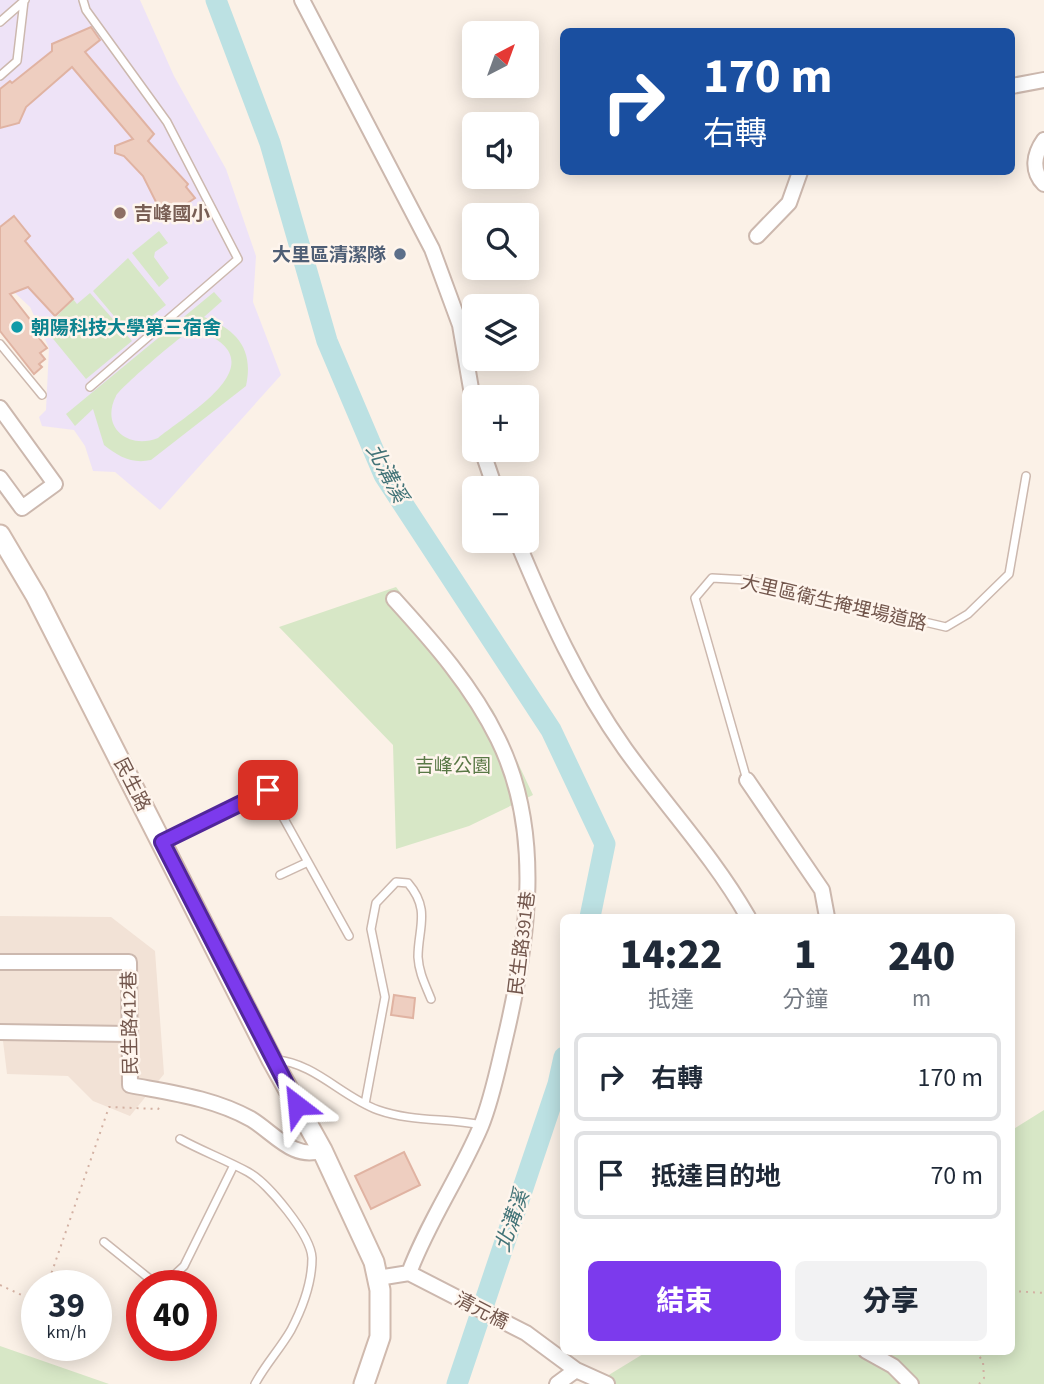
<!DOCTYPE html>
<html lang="zh-TW">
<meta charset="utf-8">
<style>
:root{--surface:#fff;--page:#f2f2f3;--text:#1f2937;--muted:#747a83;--line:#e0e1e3;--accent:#7c3aed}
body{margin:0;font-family:"Source Sans 3","Noto Sans TC",sans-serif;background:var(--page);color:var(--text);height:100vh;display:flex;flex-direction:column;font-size:26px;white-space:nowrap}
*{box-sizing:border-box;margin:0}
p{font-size:23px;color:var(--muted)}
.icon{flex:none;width:38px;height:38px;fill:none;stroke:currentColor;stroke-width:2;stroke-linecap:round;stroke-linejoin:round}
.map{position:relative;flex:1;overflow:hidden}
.panel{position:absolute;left:560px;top:914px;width:455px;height:441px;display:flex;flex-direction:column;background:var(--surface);border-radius:10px;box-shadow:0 4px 18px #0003}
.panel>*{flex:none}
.hud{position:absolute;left:560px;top:28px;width:455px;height:147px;border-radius:10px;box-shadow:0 4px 18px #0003;background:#1a4fa0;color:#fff;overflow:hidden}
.needle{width:46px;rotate:41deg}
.controls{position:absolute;left:462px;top:21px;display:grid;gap:14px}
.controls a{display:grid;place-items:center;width:77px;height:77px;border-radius:10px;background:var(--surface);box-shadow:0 4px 18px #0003;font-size:35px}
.speed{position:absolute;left:21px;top:1270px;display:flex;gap:14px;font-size:35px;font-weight:700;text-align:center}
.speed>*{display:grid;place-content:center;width:91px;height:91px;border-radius:50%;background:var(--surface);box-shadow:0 4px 18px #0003;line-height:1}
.speed small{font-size:18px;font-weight:400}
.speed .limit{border:10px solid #d22;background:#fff;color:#111}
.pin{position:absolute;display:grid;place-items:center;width:60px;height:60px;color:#fff;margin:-30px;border-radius:14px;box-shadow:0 4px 10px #0006}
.me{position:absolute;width:77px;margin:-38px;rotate:331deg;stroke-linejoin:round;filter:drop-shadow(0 0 5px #0008)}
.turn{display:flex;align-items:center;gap:24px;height:147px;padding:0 28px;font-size:32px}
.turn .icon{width:91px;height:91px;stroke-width:2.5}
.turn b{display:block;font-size:49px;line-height:60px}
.eta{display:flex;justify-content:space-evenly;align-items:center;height:119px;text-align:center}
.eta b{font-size:42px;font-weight:800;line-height:49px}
.primary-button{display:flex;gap:14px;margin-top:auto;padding:14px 28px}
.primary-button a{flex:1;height:80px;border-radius:10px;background:var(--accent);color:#fff;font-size:28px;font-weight:800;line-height:80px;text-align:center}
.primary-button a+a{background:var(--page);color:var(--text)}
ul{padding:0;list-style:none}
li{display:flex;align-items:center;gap:21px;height:88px;margin:0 14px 10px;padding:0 14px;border:4px solid var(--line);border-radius:10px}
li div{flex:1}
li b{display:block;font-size:26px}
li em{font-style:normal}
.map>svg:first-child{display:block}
.residential{fill:#f2e2d6}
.education{fill:#eee3f7}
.green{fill:#d7e7c6;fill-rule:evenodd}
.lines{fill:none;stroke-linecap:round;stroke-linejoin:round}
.river{stroke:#bce1e3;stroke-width:21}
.building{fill:#eecec0;stroke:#e0b3a2;stroke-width:2}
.lane-casing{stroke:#ccb8ae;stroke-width:10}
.street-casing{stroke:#ccb8ae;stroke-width:18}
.secondary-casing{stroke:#d0baae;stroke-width:23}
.path{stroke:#d3b1a3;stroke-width:2;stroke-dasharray:2 5;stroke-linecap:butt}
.lane{stroke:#fff;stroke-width:7}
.street{stroke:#fff;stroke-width:14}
.secondary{stroke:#fff;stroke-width:19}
.route-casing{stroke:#51269a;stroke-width:18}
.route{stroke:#7c3aed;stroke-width:12}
.education-dot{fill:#8d6e63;stroke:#fef5ed;stroke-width:2.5}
.service-dot{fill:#5c6f8a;stroke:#fef5ed;stroke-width:2.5}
.culture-dot{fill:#0f9aa8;stroke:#fef5ed;stroke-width:2.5}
.labels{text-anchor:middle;stroke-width:5;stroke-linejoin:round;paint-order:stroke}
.education-label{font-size:19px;font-weight:bold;fill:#785e54;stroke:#fef5ed;text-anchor:start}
.service-label{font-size:19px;font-weight:bold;fill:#4e5e75;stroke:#fef5ed;text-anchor:end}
.culture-label{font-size:19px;font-weight:bold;fill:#0d838f;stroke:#fef5ed;text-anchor:start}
.street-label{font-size:19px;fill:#73574d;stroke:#fef5ed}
.park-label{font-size:19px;fill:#597846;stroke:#fef5ed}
.water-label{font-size:21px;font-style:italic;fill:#427377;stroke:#fef5ed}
</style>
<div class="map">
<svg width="1044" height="1384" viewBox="0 0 1044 1384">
<rect width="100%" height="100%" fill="#fbf1e7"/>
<path class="residential" d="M0 916 111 917 155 951 164 1074 130 1116 93 1101 68 1076 7 1074 3 1041 0 1040Z"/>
<path class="education" d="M0 0H140L174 76 226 169 256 256 253 302 281 375 160 510 115 472 93 471 85 446 74 430 42 426 39 417 46 410 49 348 30 307 0 279Z"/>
<path class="green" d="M159 231 168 243 155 252 154 257 169 278 159 287 132 253Z
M128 258 166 305 129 334 93 291Z
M214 292 222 301 204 317C237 330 254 349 246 386L151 460C132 464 119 457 104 445L93 409 75 426 66 414ZM202 332C277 363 189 413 158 438 128 450 100 427 116 396 119 389 178 338 186 334 190 333 197 333 202 332Z
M90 293 132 341 86 379 45 329 73 299 77 304Z
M396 587 493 710 533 795 469 826 396 849 393 745 279 627Z
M1044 1110V1384H594L648 1351H1012V1130Z
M0 1346 109 1384H0Z"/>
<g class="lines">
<path class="river" d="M216 0 270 143 327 341 384 475 551 730 605 844 590 917
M457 1384 558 1084 564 1057"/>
</g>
<path class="building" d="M91 27 100 40 85 52 154 134 148 141 188 184 186 187 195 198 168 216 156 202 143 176 124 156 115 153V146L133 139 72 67 26 107 19 123 0 128V89L10 81 12 83 52 51V44Z
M14 216 30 236 25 241 73 299 55 316 28 287 10 294 35 326 32 329 47 348 40 353 45 359 39 364 42 367 34 374 0 331V227Z
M394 995 415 998 413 1018 391 1015Z
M404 1152 420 1185 371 1209 355 1176Z"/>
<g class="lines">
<g class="lane-casing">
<path id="lane" d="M83 0 86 10 167 122 238 259 90 387
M0 22 25 0
M0 76 17 61 24 1
M0 344 42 395
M747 780 695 598 712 578 747 580 946 627 968 614 1009 574 1026 476
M163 842 268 790 349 936
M280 875 308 862
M276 1060C315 1063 342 1097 378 1110 412 1122 447 1118 481 1125
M365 1104 385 997 371 929 376 903 396 882 408 883C431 910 418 928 418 957 419 973 425 984 431 999
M180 1139C202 1151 226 1160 248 1172 268 1183 311 1235 312 1258 312 1282 302 1309 291 1330 280 1349 265 1365 255 1384
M104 1242 156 1284 170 1279 184 1266 233 1167"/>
</g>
<g class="street-casing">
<path id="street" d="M302 0 432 249 460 325 474 406
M1012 86 1044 80
M1044 140C1034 154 1031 171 1044 184
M757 236 789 203 800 172
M0 408 55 484 22 508 0 478
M482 450 495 488
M517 541C547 613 579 684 625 749 666 806 713 856 748 917
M747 780 822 890 827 917
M0 962H129L130 1085C172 1093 213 1098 251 1119 274 1133 294 1161 322 1150
M0 1032 128 1034
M409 1273 526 1333 576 1370 607 1384
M378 1278 409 1273C428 1222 460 1176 481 1126 492 1099 498 1068 505 1039 528 942 544 832 498 739 472 686 434 643 394 599
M866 1351 893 1366 911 1384
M557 1384 576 1370"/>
</g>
<g class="secondary-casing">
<path id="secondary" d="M0 535 36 596 272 1060 322 1150 374 1262 380 1290V1337L364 1384"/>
</g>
<path class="path" d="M0 1285 28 1298 37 1294
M47 1286 109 1107 158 1109 161 1106
M1012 1291 1044 1293
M976 1351 983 1362 984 1378 979 1384"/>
<use href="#lane" class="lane"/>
<use href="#street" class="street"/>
<use href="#secondary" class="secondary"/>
</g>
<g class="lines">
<g class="route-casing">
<path id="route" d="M268 790 162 842 297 1105"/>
</g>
<use href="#route" class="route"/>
</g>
<circle class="education-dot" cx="120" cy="213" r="7"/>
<circle class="service-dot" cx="400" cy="254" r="7"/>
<circle class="culture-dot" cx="17" cy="327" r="7"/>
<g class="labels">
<g class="education-label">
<text x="134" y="220">吉峰國小</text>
</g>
<g class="service-label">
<text x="386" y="261">大里區清潔隊</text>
</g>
<g class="culture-label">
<text x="31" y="334">朝陽科技大學第三宿舍</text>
</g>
<g class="street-label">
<text transform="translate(834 602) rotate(13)" y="7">大里區衛生掩埋場道路</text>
<text transform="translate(133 784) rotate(63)" y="7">民生路</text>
<text transform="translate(521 943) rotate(-83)" y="7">民生路391巷</text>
<text transform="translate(129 1023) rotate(-91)" y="7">民生路412巷</text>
<text transform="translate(482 1310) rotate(27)" y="7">清元橋</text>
</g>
<g class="park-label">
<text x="453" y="772">吉峰公園</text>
</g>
<g class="water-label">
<text transform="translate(387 473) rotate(62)" y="7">北溝溪</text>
<text transform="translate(512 1221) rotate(-71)" y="7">北溝溪</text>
</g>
</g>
</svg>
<div class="controls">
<a><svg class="needle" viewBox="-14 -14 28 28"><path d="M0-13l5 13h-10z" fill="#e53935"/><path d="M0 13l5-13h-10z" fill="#747a83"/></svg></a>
<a><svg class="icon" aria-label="sound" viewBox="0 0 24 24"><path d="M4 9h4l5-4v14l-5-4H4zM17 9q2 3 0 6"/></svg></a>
<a><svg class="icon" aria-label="search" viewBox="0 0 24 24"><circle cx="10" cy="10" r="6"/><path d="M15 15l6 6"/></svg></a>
<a><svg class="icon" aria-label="layers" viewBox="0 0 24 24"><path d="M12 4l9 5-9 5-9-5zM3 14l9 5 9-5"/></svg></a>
<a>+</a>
<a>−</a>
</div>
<div class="speed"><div>39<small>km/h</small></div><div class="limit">40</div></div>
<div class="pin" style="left:268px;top:790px;background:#d93025"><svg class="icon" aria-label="arrive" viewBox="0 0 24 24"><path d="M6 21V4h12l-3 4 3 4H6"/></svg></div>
<svg class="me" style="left:297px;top:1105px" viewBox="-20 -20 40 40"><path d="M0-17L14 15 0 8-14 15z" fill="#7c3aed" stroke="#fff" stroke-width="4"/></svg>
<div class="hud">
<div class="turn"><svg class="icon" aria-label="right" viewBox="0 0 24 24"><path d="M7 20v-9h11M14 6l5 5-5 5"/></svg><div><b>170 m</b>右轉</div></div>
</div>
<section class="panel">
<div class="eta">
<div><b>14:22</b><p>抵達</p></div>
<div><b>1</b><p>分鐘</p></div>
<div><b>240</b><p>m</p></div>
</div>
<ul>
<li><svg class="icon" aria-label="right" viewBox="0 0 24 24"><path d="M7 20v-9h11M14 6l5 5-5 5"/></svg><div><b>右轉</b></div><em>170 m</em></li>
<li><svg class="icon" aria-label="arrive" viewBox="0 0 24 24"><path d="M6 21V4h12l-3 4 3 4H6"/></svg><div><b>抵達目的地</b></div><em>70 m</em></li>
</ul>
<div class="primary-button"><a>結束</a><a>分享</a></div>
</section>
</div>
